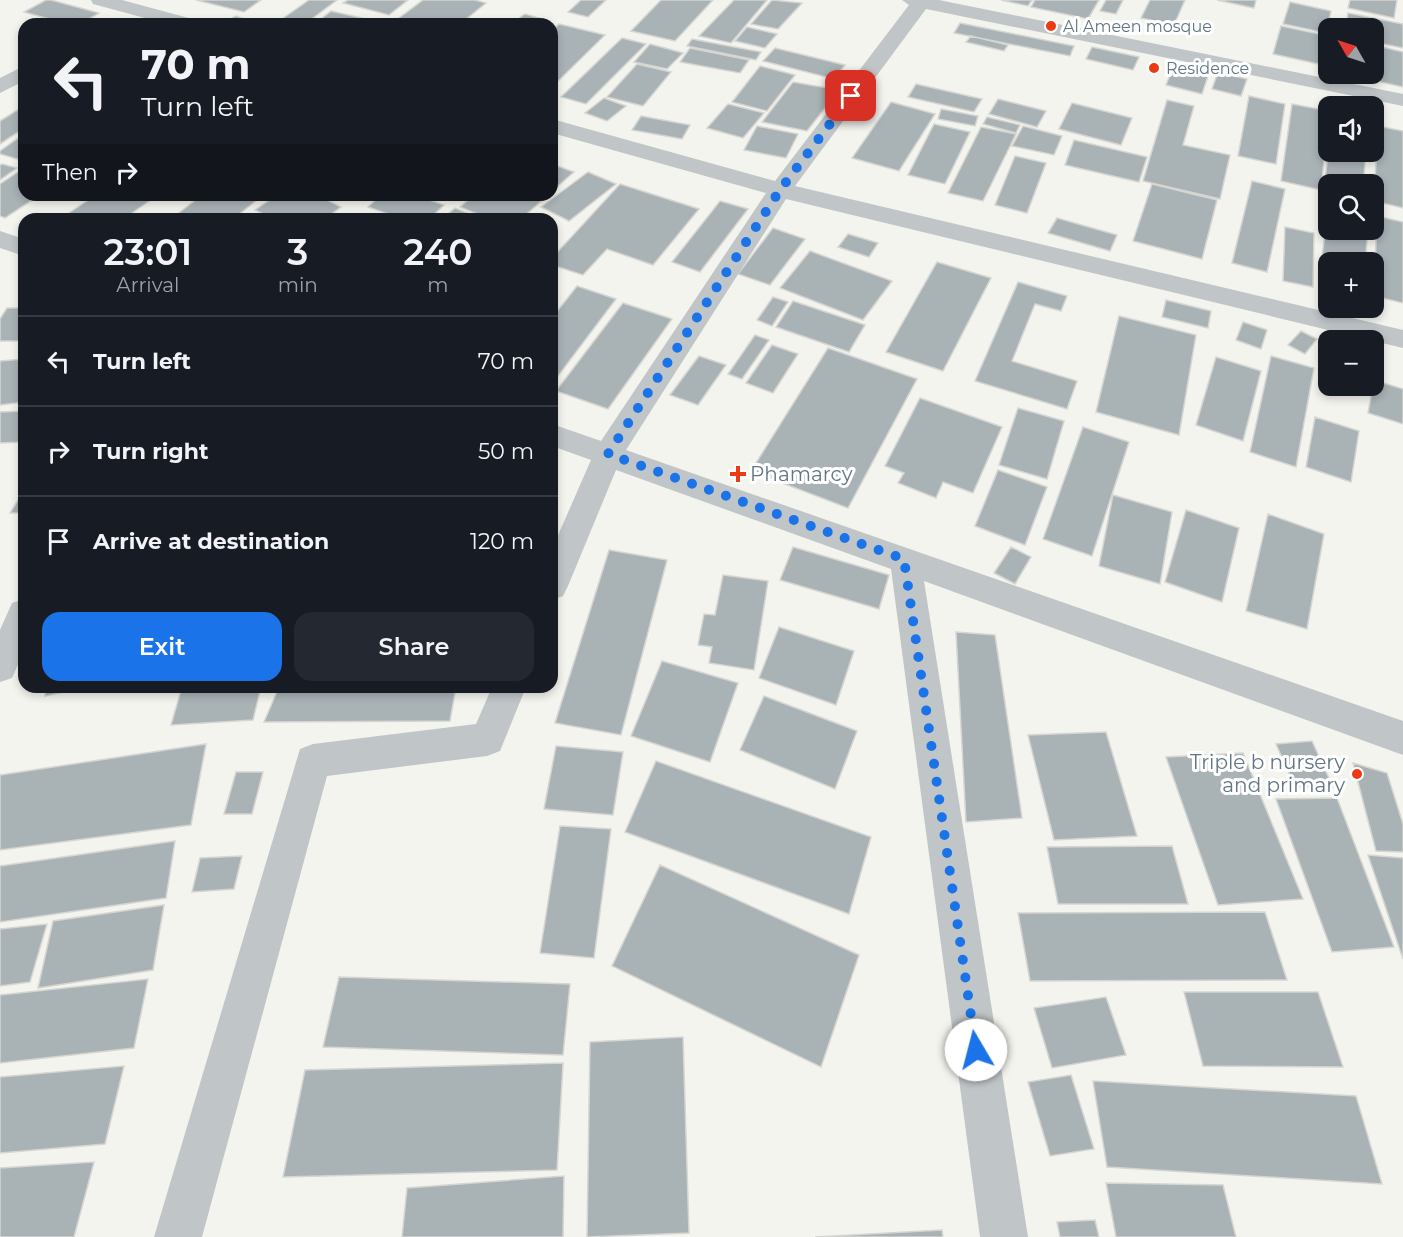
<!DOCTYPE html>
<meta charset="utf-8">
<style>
:root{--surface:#171b24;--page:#242831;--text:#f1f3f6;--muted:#9ea1a6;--line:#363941;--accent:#1a73e8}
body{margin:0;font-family:Montserrat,sans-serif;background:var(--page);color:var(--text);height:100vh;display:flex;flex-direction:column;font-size:22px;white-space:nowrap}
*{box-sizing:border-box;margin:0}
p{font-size:20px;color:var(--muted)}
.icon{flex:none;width:33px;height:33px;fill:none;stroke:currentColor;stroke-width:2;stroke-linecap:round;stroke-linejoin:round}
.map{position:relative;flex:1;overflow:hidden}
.panel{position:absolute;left:18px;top:213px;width:540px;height:480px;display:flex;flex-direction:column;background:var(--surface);border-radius:18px;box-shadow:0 3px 9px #0003}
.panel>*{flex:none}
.top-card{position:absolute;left:18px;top:18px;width:540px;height:183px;border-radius:18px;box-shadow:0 3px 9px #0003;background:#171b24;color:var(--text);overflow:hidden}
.needle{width:39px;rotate:309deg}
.tools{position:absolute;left:1318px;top:18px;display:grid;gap:12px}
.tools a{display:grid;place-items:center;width:66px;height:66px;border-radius:12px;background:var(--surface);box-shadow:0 3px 9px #0003;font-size:30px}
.pin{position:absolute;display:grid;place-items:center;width:51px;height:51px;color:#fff;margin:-26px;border-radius:12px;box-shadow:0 3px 9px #0006}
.me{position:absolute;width:66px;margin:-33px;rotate:352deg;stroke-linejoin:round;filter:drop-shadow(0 0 4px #0008)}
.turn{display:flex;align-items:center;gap:21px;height:126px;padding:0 24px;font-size:27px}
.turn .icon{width:78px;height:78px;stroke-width:2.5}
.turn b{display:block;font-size:42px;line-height:51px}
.then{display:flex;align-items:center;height:57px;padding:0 24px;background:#0003;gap:12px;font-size:22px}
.eta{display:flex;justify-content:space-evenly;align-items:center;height:102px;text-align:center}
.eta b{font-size:36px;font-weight:600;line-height:42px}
.cta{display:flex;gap:12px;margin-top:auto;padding:12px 24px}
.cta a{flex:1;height:69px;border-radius:18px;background:var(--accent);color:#fff;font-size:24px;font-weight:600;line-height:69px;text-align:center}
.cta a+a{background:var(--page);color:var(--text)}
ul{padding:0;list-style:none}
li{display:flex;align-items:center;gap:18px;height:90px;padding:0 24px;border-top:2px solid var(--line)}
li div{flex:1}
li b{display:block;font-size:22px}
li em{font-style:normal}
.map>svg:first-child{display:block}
.building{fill:#a9b3b6;stroke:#d5d5d2;stroke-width:1.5}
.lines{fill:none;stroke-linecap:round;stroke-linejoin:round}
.minor{fill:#c0c5c7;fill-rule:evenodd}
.route{stroke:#1a73e8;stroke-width:10;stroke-dasharray:0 18}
.poi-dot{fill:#ee3915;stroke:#fff;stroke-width:2}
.labels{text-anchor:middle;stroke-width:6;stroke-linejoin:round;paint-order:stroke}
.far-poi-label{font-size:16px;fill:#617682;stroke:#fff;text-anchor:start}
.poi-label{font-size:20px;fill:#617682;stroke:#fff;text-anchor:start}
</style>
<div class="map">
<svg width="1403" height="1237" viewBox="0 0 1403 1237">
<rect width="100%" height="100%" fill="#f4f4ef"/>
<path class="building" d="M46 0H51L99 13 81 24H67L24 12Z
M196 0H261L244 12Z
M309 0H337L305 24H275Z
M348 0H408L389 15 343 3Z
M423 0H475L486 3 460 24H391Z
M581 0H606L588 17 568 12Z
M661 0H713L675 41 631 31Z
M734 0H767L731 43 699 36Z
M772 0 802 3 778 29 751 24Z
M1001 0H1032L1028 6Z
M1035 0H1099L1088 19 1031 7Z
M1106 0H1123L1116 14 1100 11Z
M1150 0H1185L1174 25 1141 18Z
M1217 0H1256L1254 8Z
M1350 0H1397L1394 18 1348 8Z
M1290 2 1331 11 1326 33 1283 24Z
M331 11 379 22 377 24H315Z
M1348 13 1403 24V48L1374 42V28H1346Z
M525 14 549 21 545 24H511Z
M236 16 251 22 223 23Z
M960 23 1074 46 1070 56 954 33Z
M559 24 605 35 552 87V31Z
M1281 26 1329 36 1323 65 1273 54Z
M747 27 777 34 765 48 735 41Z
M971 36 1008 45 1004 51 966 42Z
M622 38 646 44 586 104 561 97Z
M692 39 761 52 756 60 687 46Z
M650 44 683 53 667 69 634 62Z
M1374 45 1403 52V87L1345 74H1374Z
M1092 47 1139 57 1133 70 1086 59Z
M690 48 749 60 740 73 680 62Z
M775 48 845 65 834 79 763 61Z
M1193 63 1211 67 1202 94 1166 85 1172 70 1189 74Z
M637 64 671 72 643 106 607 97Z
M760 66 795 75 767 111 732 102Z
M1218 72 1247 79 1241 96 1212 89Z
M793 82 839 90 807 131 762 122Z
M916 84 982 99 974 112 908 97Z
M1249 96 1285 104 1276 164 1238 156Z
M604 98 626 106 607 121 585 113Z
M1334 98 1348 101 1347 106H1332Z
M998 99 1046 111 1037 127 989 114Z
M1167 100 1194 106 1183 145 1230 155 1220 199 1143 181Z
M891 102 935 114 899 171 852 158Z
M1072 103 1132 118 1121 145 1059 129Z
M728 104 764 113 743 138 707 128Z
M1292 104 1329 111 1321 190 1281 181Z
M19 109 24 110V128L0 144V121Z
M941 109 978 116 975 126 938 119Z
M641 116 690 125 682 139 632 130Z
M987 117 1020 125 1016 133 983 124Z
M934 124 970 132 945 184 908 175Z
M757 126 798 134 786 158 744 150Z
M1023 126 1062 136 1054 155 1012 146Z
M1378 126 1403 131V208L1374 201Z
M981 127 1016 134 983 201 948 193Z
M24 134V161L0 154V151Z
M1074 140 1147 157 1139 182 1065 165Z
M1329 147V152H1366L1363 184H1329V189L1324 188Z
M1015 156 1046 163 1027 213 995 205Z
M2 164 17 168 0 180V165Z
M552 164 574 172 552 191Z
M24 168V195H40L5 218 0 216V184Z
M588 172 616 184 569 221 541 207Z
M1252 181 1285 189 1267 272 1232 263Z
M620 184 699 209 653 265 607 249 583 275 552 265V258Z
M1152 184 1217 200 1202 259 1133 241Z
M96 195H158L123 219H60Z
M202 195H259L262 196 233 219H171Z
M277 195H317L341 207 324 219H274L255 210Z
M381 195H415L444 205 429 219H403L368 207Z
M474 195H548L521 219H490L460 207Z
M1329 200V230H1368L1365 262H1329V284L1319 282Z
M720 201 748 209 700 272 672 262Z
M455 208 482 219H442Z
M1377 216 1403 222V303L1374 296Z
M1057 218 1117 235 1110 251 1048 233Z
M1285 227 1314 233 1313 287 1283 281Z
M773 228 805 239 770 285 738 274Z
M848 234 878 243 869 257 838 247Z
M810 251 892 281 863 320 780 288Z
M937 262 991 278 943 371 886 352Z
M1018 282 1067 296 1061 311 1035 304 1012 361 1077 381 1067 409 975 381Z
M577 286 616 299 552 384V318Z
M773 297 788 302 772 326 757 320Z
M1166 300 1211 311 1208 328 1162 317Z
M793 301 865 325 849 352 776 327Z
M623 303 672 319 608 409 556 391Z
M7 308H24V341H0V319Z
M1119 316 1196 335 1179 435 1096 412Z
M1243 322 1267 330 1261 349 1236 340Z
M1301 331 1317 339 1305 354 1288 345Z
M755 335 769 340 742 379 728 374Z
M772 345 798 354 773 393 746 383Z
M828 348 917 379 848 508 751 471Z
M699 356 726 365 698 405 670 395Z
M1271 356 1314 368 1296 467 1250 452Z
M1216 357 1261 371 1243 441 1196 425Z
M24 359V402L0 405V361Z
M1374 380 1403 389V424L1368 413Z
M920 398 1002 427 973 493 943 482 936 498 898 483 904 473 885 466Z
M1018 408 1064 421 1047 479 999 465Z
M24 411V442L0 443V412Z
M1315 417 1359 431 1351 482 1306 467Z
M1083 427 1129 442 1092 556 1043 539Z
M998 470 1047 487 1025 545 975 526Z
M24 490V513H10Z
M1113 495 1172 512 1160 584 1099 566Z
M1186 510 1239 528 1222 602 1165 582Z
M1268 514 1324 534 1307 629 1246 611Z
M793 547 889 575 879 609 780 580Z
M1011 547 1031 557 1015 584 994 573Z
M609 550 667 560 621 735 555 723Z
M723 575 768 581 754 670 709 663 712 647 698 645 704 614 715 615Z
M779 627 854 651 836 705 759 678Z
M956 632 995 635 1022 818 966 822Z
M662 661 738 683 710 762 631 736Z
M46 687H88L45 696Z
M182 687H261L253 720 171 725Z
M279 687H456L450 721 264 722Z
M764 696 857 731 835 789 740 750Z
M1106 732 1137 836 1054 840 1028 735Z
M1312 741 1333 787 1296 789 1276 744Z
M206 744 191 825 0 850V775Z
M556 746 623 752 613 815 544 809Z
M1243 753 1303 899 1218 905 1166 757Z
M656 761 871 837 849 914 625 832Z
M1353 763 1387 773 1403 824V852L1376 851Z
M236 772H263L252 814H224Z
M1337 798 1394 947 1332 952 1276 799Z
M560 826 611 829 594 958 540 953Z
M175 841 166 898 0 922V866Z
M1172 846 1188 904H1058L1047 847Z
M1368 855 1403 858V959Z
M242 856 234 889 192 892 200 858Z
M660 865 859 955 821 1067 612 966Z
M164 905 153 970 38 988 53 921Z
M1265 912 1287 980 1030 981 1018 913Z
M47 924 30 982 0 986V929Z
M339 977 570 984 563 1055 323 1047Z
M148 979 134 1048 0 1063V995Z
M1184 992H1318L1343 1067 1203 1066Z
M1106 997 1126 1055 1052 1068 1034 1008Z
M683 1037 689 1233 587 1237 590 1042Z
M563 1063 557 1170 283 1177 305 1070Z
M124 1066 105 1144 0 1153V1077Z
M1071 1075 1094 1149 1050 1156 1028 1082Z
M1093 1081 1356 1096 1382 1184 1107 1167Z
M94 1162 74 1237H0V1168Z
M564 1176 563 1237H402L407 1188Z
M1106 1183 1223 1185 1236 1237H1116Z
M1095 1220 1099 1237H1060L1057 1222Z
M942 1230 943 1237H815Z"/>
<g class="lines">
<path class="minor" d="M91 0H122L196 20 199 24H167L93 4Z
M902 0H939L1403 94V106L926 9 795 186 1403 330V348L786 199 626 450 1403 721V755L924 581 1028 1237H980L891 569 616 470 568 586 563 596 552 600V549L591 460 552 446V424L601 441 766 193 552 133V119L775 181 909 5Z
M24 66V81L0 93V78Z
M0 231 24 239V256L0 248Z
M24 599V651L12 678 0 682V630L12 603Z
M492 687H526L500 751 487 756 327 776 202 1237H154L300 749 313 744 476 724Z"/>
</g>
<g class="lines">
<path class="route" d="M851 96 780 190 608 454 904 559 976 1050"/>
</g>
<g class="poi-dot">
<circle cx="1051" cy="26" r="6"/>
<circle cx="1154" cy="68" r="6"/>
<path d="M735 465h6v6h6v6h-6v6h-6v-6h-6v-6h6z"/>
<circle cx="1357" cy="774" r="6"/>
</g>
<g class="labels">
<g class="far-poi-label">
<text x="1063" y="32">Al Ameen mosque</text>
<text x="1166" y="74">Residence</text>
</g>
<g class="poi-label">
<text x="750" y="481">Phamarcy</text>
<text x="1345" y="769" text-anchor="end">Triple b nursery<tspan x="1345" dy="23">and primary</tspan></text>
</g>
</g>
</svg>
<div class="tools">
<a><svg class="needle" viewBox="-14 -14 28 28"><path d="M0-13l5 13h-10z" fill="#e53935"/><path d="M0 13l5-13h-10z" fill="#9ea1a6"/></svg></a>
<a><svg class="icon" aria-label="sound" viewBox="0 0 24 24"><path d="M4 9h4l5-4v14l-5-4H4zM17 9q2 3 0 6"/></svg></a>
<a><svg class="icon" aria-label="search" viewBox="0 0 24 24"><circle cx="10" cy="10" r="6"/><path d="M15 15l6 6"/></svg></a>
<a>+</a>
<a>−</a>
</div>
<div class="pin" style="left:851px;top:96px;background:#d93025"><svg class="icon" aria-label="arrive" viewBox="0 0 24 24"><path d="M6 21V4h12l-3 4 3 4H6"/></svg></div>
<svg class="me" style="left:976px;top:1050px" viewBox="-20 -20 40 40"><circle r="19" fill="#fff"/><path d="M0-13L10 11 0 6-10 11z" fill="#1a73e8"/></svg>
<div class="top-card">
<div class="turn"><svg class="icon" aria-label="left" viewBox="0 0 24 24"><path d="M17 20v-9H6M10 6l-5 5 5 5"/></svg><div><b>70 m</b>Turn left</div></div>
<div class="then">Then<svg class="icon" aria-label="right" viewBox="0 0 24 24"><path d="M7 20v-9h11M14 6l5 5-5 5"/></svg></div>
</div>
<section class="panel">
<div class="eta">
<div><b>23:01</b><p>Arrival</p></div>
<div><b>3</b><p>min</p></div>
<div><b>240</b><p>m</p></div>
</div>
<ul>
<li><svg class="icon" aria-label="left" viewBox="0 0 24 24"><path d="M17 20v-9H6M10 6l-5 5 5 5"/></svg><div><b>Turn left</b></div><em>70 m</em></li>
<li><svg class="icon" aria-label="right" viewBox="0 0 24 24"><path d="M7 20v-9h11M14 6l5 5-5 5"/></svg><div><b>Turn right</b></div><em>50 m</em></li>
<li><svg class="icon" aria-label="arrive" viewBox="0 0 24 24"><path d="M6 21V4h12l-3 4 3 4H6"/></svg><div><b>Arrive at destination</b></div><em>120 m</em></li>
</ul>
<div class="cta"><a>Exit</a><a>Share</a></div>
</section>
</div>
